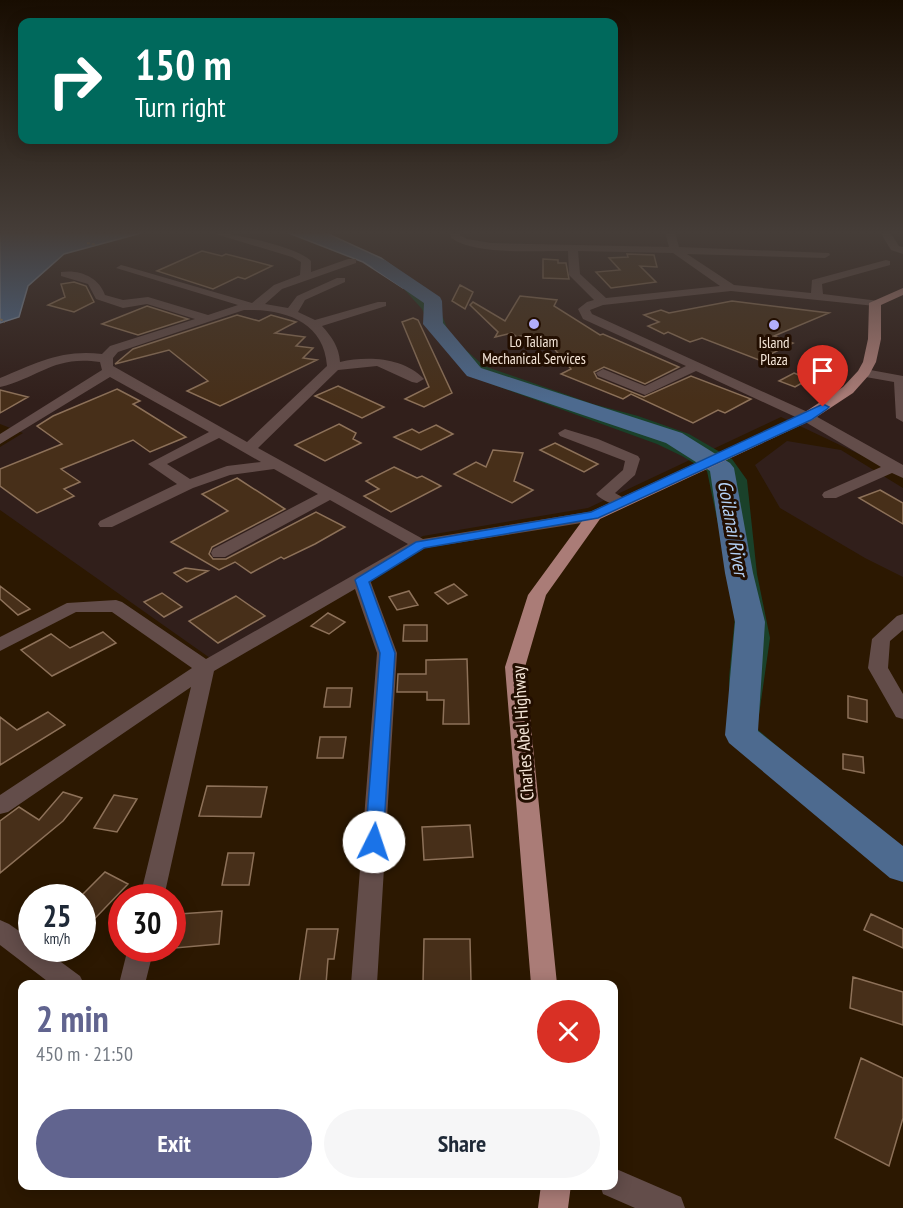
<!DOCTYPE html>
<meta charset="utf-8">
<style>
:root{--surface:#fff;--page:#f6f6f7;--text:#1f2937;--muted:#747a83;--accent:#61648f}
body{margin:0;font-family:"PT Sans Narrow",sans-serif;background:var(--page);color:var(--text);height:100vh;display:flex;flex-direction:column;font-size:22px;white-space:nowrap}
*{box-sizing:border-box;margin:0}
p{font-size:20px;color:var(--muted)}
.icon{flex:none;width:33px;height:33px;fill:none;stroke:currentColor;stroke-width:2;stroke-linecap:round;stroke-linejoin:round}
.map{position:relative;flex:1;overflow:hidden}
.panel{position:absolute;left:18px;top:980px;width:600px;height:210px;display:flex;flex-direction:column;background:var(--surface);border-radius:12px;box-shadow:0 3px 15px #0003}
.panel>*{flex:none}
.hud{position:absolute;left:18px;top:18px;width:600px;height:126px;border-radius:12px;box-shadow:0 3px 15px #0003;background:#00695c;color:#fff;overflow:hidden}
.speed{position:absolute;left:18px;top:884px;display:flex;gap:12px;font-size:30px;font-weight:700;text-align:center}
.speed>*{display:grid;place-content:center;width:78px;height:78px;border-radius:50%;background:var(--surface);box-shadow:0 3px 15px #0003;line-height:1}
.speed small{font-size:15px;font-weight:400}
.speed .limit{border:9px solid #d22;background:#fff;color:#111}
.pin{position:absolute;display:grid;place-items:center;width:51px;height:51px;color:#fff;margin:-62px -26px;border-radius:50% 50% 50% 0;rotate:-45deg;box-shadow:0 0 6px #0007}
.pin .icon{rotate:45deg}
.me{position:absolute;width:66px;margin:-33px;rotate:4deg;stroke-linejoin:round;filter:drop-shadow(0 0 4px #0008)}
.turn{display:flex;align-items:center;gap:21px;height:126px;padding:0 18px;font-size:27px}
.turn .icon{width:78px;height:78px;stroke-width:2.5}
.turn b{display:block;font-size:42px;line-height:51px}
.round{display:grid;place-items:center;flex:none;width:63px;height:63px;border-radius:32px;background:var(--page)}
.overview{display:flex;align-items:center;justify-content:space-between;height:102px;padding:0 18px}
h1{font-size:36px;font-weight:800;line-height:45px;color:var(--accent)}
.primary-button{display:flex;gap:12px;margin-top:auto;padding:12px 18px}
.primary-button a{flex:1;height:69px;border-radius:36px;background:var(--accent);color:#fff;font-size:24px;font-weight:800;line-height:69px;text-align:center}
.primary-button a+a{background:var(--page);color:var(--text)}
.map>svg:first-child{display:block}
.industrial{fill:#311f1b}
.green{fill:#1a412a}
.water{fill:#4d6a8f;stroke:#7f8fa5;stroke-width:1.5}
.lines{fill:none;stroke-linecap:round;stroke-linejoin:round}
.river{fill:#4d6a8f;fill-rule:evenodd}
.building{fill:#472f19;stroke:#8d7159;stroke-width:1.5}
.path{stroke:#8d7c69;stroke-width:2;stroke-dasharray:3 2;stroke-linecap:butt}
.minor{fill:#634d4a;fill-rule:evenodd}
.major{fill:#aa7c77;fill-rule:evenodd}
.route{fill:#1a73e8;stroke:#114b97;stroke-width:1.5}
.poi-dot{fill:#b1adfa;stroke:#220e00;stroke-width:2}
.labels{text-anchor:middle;stroke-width:6;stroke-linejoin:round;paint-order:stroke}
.far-poi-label{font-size:15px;fill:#f5e6d8;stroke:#220e00}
.street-label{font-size:18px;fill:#f5e6d8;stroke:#220e00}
.water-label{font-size:20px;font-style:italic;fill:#b4d1f5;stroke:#220e00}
</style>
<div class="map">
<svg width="903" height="1208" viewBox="0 0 903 1208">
<rect width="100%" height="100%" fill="#2c1801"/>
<path class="industrial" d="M145 232H903V475L781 417 588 508 423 536 210 658 0 510V447L23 433 0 424V323L19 317 27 286 64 254Z
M787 441 841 450 903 488V577L865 558 780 508 755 465Z"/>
<path class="green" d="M417 285 436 299 450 336 484 366 593 404 638 416 689 434 732 459 747 480 757 574 770 638 757 729 903 853V878L730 742 729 678 735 616 727 567 707 471 682 456 657 444 469 376 433 332 422 309 403 288Z"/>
<path class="water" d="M0 232H145L64 254 28 286 19 317 0 323Z
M286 232H324L381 258 417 285 403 288 363 262Z"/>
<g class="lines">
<path class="river" d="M379 259 385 260 440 297 442 301 443 323 481 368 682 433 730 463 734 468 753 573 765 622 758 731 903 846V882L890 878 729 743 725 735 735 622 725 573 710 471 666 443 467 376 423 324 424 303 373 268 370 264 373 260Z"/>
</g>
<path class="building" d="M202 251 222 256 226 254 272 266 245 279 238 277 213 289 157 271Z
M627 254 654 255 657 267 640 266 656 282 611 288 596 272 620 270 609 258 628 257Z
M543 259 558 260V263H566L569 279 543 278Z
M74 282 86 286 94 302 74 312 48 305 65 297 61 284Z
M460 285 473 292 465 309 452 301Z
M520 296 557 300 554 306 600 335 603 334 679 367 645 384 604 367 594 372 597 378 644 397 691 376 751 399 725 413 718 410 693 423 631 394 623 399 561 374 571 369 552 346 548 347 529 334 517 337 512 333 495 337 498 332 470 305 473 302 505 321Z
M732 301 764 305 829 313 774 336 793 343 759 360 702 338 690 342 668 332 664 334 648 326 659 322 644 315 661 310 669 313Z
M147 306 188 319 138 335 102 324Z
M237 315 259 321 271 315 296 322 275 333 305 337 296 346 313 348 303 358 317 360 220 406 187 391 208 381 169 350 115 364 133 349Z
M413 318 418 320 452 393 424 407 405 399 429 387 402 322Z
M794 373 809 379 795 387 779 381Z
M338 386 384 407 362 418 315 396Z
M117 389 140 401 133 404 186 437 150 452 133 440 61 469 80 482 64 489 74 496 37 513 0 486V469L62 444 37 426 53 416Z
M0 390 28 397 0 413Z
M339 424 356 433 353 439 361 443 325 461 295 445Z
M436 425 453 434 421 450 394 437 412 429 419 433Z
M555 443 598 464 584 472 540 450Z
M493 450 523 453 514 481 533 490 512 503 454 474 476 462 486 467Z
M394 467 417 478 422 476 441 486 391 512 364 496 379 489 366 481Z
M237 478 285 509 212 547 209 554 213 559H226L316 512 345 527 315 544 284 559 281 557 251 573 235 562 219 570 171 542 228 511 202 494Z
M880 490 903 503V524L859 498Z
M185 568 208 571 187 582 174 573Z
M454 584 467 595 448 604 435 593Z
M0 586 30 609 18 615 0 599Z
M409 591 418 605 397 610 389 597Z
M162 593 182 607 164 617 144 602Z
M236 596 265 616 218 643 189 621Z
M328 613 345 622 329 634 311 626Z
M404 625H427V641H403Z
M103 632 116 643 52 676 21 650 51 634 70 648Z
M467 659 469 724H443L444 700H427V692H397L398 674H426V660Z
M327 688H352L350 707H324Z
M848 696 867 700V722L848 718Z
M48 712 65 725 0 765V717L17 730Z
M320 737H346L343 758H317Z
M843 754 863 757 864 773 843 769Z
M207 786 267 787 261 817 199 816Z
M63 792 82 798 63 821 0 873V821L19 807 39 820Z
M114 795 137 799 117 832 94 828Z
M470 825 473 857 424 860 422 827Z
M228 853H254L249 885H222Z
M105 872 128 884 82 932V895Z
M222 911 219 944 175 948 179 914Z
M871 914 903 929V948L864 930Z
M307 929H338L334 959H328L326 984H299Z
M424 939H470L471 982 423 983Z
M853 977 903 992V1025L850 1008Z
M861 1058 903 1078V1118L889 1166 835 1138Z"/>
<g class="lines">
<path class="path" d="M87 243 97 245
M0 319 5 322"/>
<path class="minor" d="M209 232C230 232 298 247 311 261V272L348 259H356V263L282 289 265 304 288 308 297 296 337 278H345V282L305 300 298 312 315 320 378 302H386V306L322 326C332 337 339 347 340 362 367 356 403 357 424 379L417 383 412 382 377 366 338 370 258 448 423 539 594 511 602 516 594 521 425 548 370 580 397 653 377 984H351L377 653 355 589 214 671 164 897H140L191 687 8 812 0 814V795L192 668 112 612H76L0 651V637L67 603 116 600 122 602 206 659 408 544 330 500 225 557H213L211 553 213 549 318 494 274 469 230 475 193 488 112 527H100L98 524 100 521 177 484 148 464 209 432 110 377 0 444V434L102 370 100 362C54 355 40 377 0 387V378C36 363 62 349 102 354L110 346 195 319 147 304 123 308 96 299 88 284 61 276V272C79 269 99 277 105 295L123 300 148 297 208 315 238 305 116 268 121 265 125 266 252 303 274 285 300 275 301 262 292 257ZM244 310C284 309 324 321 327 366L247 442 113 366V358L118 352ZM219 438 261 462 227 466 190 479 167 464Z
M450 232H460V235L467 239 491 243 669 247 665 232H675L679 247 829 253 830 255 825 258 687 254 734 285 811 293 812 280 886 260 890 261V265L822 284 823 294 879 301 881 303 875 306 731 291 603 305 590 310 592 314 812 414 903 465V478L892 473 836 498H824L822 495 824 492 881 467 802 420 696 371 645 395 598 376 596 373 603 369 645 386 686 366 583 319 578 309 587 302 594 300 569 275 568 251C535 250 478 256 451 238ZM578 251 673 253 720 286 606 298 580 274Z
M880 232H890L899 246 903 247V254L891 250Z
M865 369 903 376V422L896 418 894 382 860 376 858 373Z
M565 429 598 439 638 456 640 459 635 475 615 493 631 502 629 505C619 508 603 502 596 494L623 470 625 461 560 436 558 433Z
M903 614V630L890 641 888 668 903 694V719L896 717 868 668 872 639 897 616Z
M0 920 9 924 32 940V948H42L80 976 84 984H51L0 945Z
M128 948H154L145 984H119Z
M614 1168 681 1197 685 1208H635L603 1194 600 1185H614Z"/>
<path class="major" d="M903 288V295L881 305V339L876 362 869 375 853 393 812 420 600 519 546 595 525 667 557 984H531L505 667 528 595 588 513 802 414 843 387 858 371 863 362 868 339 869 303Z
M541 1185H571L568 1208H538Z"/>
</g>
<linearGradient id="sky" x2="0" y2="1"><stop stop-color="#180d01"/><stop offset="0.58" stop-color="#453d38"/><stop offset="1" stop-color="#453d38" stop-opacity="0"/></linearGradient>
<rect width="903" height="401" fill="url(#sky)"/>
<path class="route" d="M823 404 829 407 827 409 811 420 598 518 424 548 369 582 395 653 383 842 380 847 374 849 368 847 365 842 380 653 355 580 357 578 416 542 591 512Z"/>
<g class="poi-dot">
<circle cx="534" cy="324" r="6"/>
<circle cx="774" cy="325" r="6"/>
</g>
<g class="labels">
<g class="far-poi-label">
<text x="534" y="347">Lo Taliam<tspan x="534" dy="17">Mechanical Services</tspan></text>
<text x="774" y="348">Island<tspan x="774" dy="17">Plaza</tspan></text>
</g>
<g class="street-label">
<text transform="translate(523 733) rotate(-94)" y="6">Charles Abel Highway</text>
</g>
<g class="water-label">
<text transform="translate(733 528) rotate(80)" y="7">Goilanai River</text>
</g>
</g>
</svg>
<div class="speed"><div>25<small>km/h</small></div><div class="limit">30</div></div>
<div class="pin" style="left:823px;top:407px;background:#d93025"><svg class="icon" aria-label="arrive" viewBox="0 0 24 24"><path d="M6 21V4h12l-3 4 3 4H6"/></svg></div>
<svg class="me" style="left:374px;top:842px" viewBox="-20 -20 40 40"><circle r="19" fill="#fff"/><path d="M0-13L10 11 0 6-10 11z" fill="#1a73e8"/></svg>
<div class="hud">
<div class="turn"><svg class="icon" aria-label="right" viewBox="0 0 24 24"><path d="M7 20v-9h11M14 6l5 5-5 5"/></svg><div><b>150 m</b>Turn right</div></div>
</div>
<section class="panel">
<div class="overview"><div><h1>2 min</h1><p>450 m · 21:50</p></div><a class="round" style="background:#d93025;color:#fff"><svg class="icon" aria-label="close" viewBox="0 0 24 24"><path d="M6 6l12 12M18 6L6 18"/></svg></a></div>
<div class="primary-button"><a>Exit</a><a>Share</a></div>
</section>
</div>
